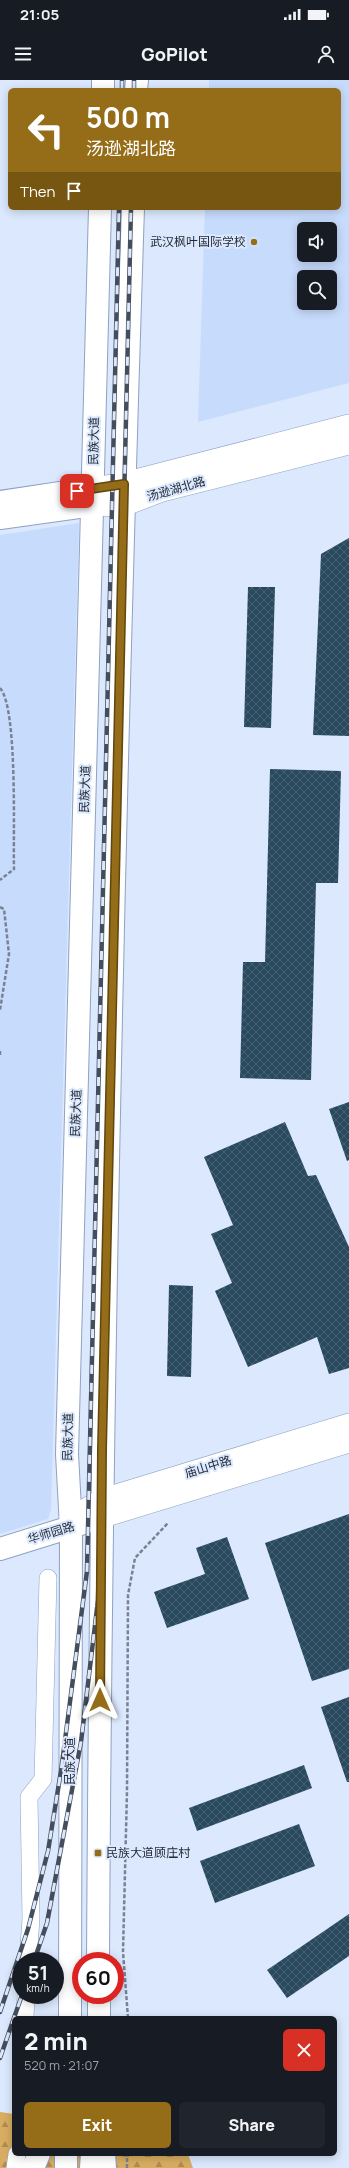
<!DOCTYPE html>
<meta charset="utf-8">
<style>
:root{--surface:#171b24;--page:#20242c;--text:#f1f3f6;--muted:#9ea1a6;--accent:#956c17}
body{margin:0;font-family:Manrope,"Noto Sans SC",sans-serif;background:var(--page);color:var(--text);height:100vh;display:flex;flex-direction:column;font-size:15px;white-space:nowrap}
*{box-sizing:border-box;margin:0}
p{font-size:13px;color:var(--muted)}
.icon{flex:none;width:22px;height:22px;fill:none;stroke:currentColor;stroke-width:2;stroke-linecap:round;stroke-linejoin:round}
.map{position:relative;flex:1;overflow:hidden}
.panel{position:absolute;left:12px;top:1936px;width:325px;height:140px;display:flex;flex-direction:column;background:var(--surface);border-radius:6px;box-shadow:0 2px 10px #0003}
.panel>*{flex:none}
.hud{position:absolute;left:8px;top:8px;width:333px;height:122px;border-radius:6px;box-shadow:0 2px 10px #0003;background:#956c17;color:#fff;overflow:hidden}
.tools{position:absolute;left:297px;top:142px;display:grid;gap:8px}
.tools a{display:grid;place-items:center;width:40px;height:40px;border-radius:6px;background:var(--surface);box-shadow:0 2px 10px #0003;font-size:20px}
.speed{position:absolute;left:12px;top:1872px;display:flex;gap:8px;font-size:20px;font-weight:700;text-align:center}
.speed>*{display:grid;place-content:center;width:52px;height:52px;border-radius:50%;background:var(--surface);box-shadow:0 2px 10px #0003;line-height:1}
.speed small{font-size:10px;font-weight:400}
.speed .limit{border:6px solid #d22;background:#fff;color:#111}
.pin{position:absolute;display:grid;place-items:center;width:34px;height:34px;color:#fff;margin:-17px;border-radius:8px;box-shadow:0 2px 6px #0006}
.me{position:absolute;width:44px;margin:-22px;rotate:0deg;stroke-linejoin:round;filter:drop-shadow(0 0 3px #0008)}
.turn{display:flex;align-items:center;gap:14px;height:84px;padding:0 12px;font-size:18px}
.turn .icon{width:52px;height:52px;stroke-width:2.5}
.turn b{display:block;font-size:28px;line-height:34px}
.then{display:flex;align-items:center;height:38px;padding:0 12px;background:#0003;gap:8px;font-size:15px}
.round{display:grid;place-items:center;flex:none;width:42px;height:42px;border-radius:6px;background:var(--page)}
.headline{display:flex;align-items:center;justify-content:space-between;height:68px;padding:0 12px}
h1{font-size:24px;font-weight:800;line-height:30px}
.button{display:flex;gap:8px;margin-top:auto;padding:8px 12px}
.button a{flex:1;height:46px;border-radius:6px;background:var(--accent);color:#fff;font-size:16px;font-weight:800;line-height:46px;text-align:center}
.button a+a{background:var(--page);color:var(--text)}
.status{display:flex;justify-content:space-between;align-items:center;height:28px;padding:0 20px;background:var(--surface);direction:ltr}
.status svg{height:11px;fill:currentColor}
header{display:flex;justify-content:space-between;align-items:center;height:52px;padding:0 12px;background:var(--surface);font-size:18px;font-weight:800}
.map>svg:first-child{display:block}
.built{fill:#c7dbfc;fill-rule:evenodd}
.forest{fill:url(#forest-firs)}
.building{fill:url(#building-cross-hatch)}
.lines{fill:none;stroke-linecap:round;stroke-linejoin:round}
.minor-casing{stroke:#8ea2c2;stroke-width:18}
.tertiary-casing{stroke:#8ea2c2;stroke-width:22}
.secondary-casing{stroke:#8ea2c2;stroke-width:24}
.primary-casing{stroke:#8ea2c2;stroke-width:24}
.trunk-casing{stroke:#8ea2c2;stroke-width:24}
.path{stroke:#788292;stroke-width:2.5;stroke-dasharray:4 2;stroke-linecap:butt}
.minor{stroke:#fff;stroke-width:17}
.tertiary{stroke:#fff;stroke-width:21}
.secondary{stroke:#fff;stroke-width:22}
.primary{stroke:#fff;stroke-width:22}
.trunk{stroke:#fff;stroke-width:22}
.rail-casing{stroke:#444d5b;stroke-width:4.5}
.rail{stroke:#dbe8fd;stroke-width:3;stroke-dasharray:9;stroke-linecap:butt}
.route-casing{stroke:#61460f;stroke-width:10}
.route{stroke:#956c17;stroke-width:7}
.poi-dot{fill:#956c17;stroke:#dbe8fd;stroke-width:1.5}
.labels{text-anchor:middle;stroke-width:4;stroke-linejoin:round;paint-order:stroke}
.poi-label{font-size:12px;fill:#242b38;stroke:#dbe8fd;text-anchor:end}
.street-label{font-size:12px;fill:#242b38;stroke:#dbe8fd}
</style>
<div class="status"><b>21:05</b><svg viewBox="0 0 49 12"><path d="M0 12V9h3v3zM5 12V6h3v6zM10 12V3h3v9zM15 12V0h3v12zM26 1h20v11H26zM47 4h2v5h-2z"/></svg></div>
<header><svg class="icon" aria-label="menu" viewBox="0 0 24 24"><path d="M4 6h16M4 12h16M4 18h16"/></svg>GoPilot<svg class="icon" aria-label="person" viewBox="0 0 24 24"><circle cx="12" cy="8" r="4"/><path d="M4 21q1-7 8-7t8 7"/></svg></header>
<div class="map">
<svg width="349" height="2088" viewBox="0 0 349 2088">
<defs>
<pattern id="forest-firs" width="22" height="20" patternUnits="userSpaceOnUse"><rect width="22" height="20" fill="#d8ad61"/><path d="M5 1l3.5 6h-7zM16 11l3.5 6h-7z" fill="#af8d51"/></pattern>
<pattern id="building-cross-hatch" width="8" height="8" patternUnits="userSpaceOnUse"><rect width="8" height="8" fill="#29495e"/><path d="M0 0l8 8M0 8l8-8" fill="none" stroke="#476172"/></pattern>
</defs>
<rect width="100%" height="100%" fill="#dbe8fd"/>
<path class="built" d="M209 0H349V303L198 342 205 128H339V10H209ZM304 149H330V175H304ZM304 197H330V223H304Z
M79 443 51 1430 48 1439 0 1454V455Z"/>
<path class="forest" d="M0 2032 14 2034V2074H188L193 2088H0Z"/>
<path class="building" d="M349 458V656L313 655 321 474Z
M248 507H275L271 648 244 647Z
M270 689 341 691 338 803H316L311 1000 240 998 243 882H265Z
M349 1022V1080L347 1081 329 1029Z
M285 1042 308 1096 316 1095 349 1167V1288L329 1294 317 1257 248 1287 215 1211 232 1203 211 1154 233 1145 204 1077Z
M169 1205 193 1206 191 1297 167 1296Z
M349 1434V1589L312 1601 265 1463Z
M227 1457 249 1519 167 1548 154 1512 205 1494 196 1468Z
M349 1617V1702H347L321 1627Z
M304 1685 312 1708 197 1751 189 1728Z
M299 1744 315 1786 215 1823 200 1781Z
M349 1834V1876L287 1918 267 1890Z"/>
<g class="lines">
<g class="minor-casing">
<path id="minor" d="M28 1881 31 1838 29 1717 43 1699 48 1498
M25 1938 26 1915
M15 2088 17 2074"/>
</g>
<g class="tertiary-casing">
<path id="tertiary" d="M93 408 124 403 349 345
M93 425 123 426 162 411 349 364
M103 1437 349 1362
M70 1438 103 1419 349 1344"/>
</g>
<g class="secondary-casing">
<path id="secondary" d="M0 422 93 408
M0 438 93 425
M0 1469 103 1437"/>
</g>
<g class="primary-casing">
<path id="primary" d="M103 10V0
M136 10 137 0
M98 1881C101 1297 114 712 133 128
M70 1938 71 1447 67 1374 100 128
M66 2088V2074
M91 2088 92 2074"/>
</g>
<g class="trunk-casing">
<path id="trunk" d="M99 1915V1938
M104 2074 105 2088
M33 2088 39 2074"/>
</g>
<path class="path" d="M0 608C18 628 13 757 14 789L0 800
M0 827 4 829 9 874 0 930
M0 971V975
M128 1938 123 1872 127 1711 128 1515 135 1478 168 1443
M127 2088V2074"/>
<use href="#minor" class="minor"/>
<use href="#tertiary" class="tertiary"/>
<use href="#secondary" class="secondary"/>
<use href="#primary" class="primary"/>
<use href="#trunk" class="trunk"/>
<g class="rail-casing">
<path id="rail" d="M122 10V0
M134 10V0
M34 1881 47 1843 81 1662 98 1520 131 128
M0 1932 28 1849 48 1771 61 1691 87 1491 119 128
M0 1978 22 1915"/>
</g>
<use href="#rail" class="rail"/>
</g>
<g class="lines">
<g class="route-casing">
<path id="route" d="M77 411 124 404 102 1369 100 1620"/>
</g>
<use href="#route" class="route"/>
</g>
<g class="poi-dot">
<circle cx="254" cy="162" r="4"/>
<rect x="94" y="1769" width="8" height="8" rx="2"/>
</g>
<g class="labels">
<g class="poi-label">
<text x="246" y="166">武汉枫叶国际学校</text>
<text x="106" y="1777" text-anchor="start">民族大道顾庄村</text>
</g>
<g class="street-label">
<text transform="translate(94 361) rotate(-89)" y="4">民族大道</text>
<text transform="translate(176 409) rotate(-16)" y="4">汤逊湖北路</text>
<text transform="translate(85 709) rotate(-88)" y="4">民族大道</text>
<text transform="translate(76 1033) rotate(-88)" y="4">民族大道</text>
<text transform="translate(68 1357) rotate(-89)" y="4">民族大道</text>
<text transform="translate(208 1387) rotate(-17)" y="4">庙山中路</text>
<text transform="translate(51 1453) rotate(-17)" y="4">华师园路</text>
<text transform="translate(70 1681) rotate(-90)" y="4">民族大道</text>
</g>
</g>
</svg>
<div class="tools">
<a><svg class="icon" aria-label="sound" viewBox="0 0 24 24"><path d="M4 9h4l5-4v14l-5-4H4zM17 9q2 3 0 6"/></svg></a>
<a><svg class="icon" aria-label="search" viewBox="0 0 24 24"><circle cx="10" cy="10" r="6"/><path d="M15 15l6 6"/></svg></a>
</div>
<div class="speed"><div>51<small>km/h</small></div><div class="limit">60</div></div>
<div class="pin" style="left:77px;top:411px;background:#d93025"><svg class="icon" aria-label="arrive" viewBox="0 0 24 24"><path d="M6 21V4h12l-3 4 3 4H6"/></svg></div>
<svg class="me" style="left:100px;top:1620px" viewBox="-20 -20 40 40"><path d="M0-17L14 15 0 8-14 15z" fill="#956c17" stroke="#fff" stroke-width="4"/></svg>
<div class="hud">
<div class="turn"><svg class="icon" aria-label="left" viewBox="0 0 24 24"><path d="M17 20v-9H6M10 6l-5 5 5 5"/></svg><div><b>500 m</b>汤逊湖北路</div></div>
<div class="then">Then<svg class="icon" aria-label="arrive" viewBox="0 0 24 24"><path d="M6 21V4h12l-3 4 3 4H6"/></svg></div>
</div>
<section class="panel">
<div class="headline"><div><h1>2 min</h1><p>520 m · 21:07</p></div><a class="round" style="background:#d93025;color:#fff"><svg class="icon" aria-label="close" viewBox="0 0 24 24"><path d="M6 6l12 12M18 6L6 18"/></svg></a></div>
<div class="button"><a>Exit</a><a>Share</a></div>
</section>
</div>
